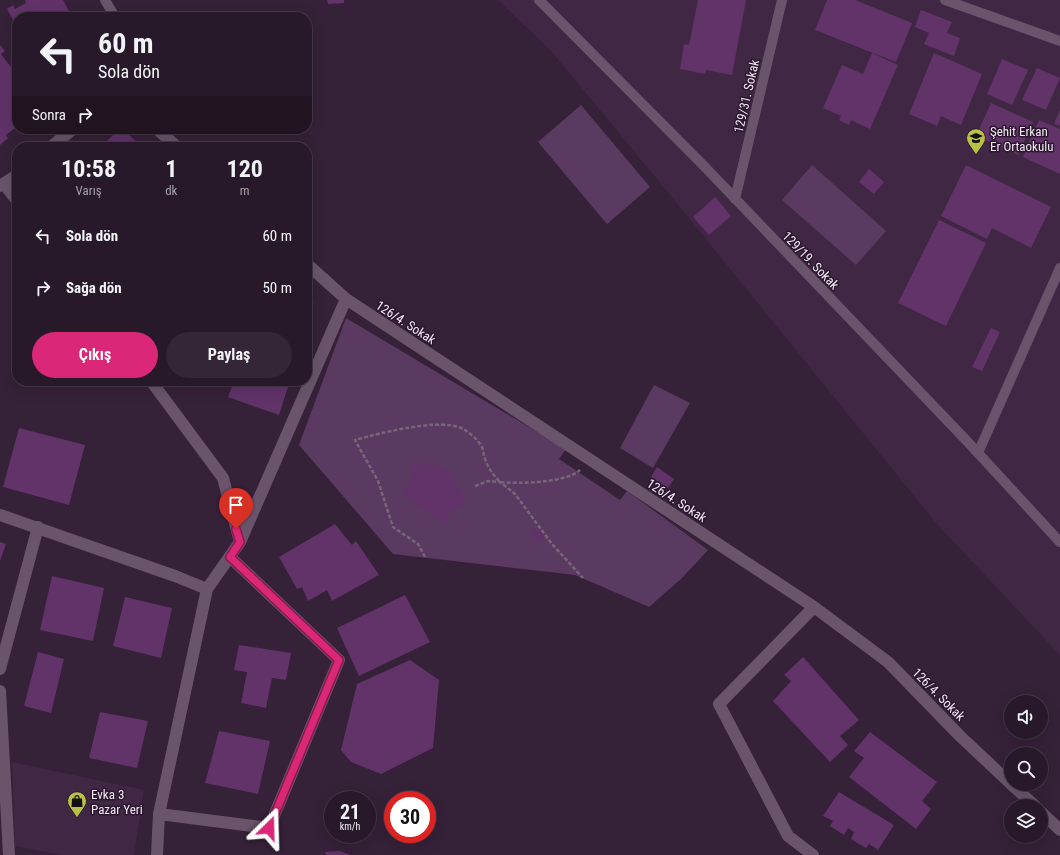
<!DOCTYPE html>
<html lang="tr">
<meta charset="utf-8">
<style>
:root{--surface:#28192a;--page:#342636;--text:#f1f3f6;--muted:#a5a0a8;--line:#443847;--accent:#db2777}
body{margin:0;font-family:"Roboto Condensed",sans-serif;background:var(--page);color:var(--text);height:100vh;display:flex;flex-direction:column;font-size:15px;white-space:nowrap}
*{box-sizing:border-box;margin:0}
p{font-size:13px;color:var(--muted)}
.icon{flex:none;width:22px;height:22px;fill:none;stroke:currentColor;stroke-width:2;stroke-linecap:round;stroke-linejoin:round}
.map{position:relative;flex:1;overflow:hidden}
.panel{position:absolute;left:12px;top:142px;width:300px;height:244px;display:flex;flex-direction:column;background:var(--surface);border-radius:16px;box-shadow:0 4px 16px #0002,0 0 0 1px var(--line)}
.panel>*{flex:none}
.banner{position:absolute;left:12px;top:12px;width:300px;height:122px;border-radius:16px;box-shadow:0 4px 16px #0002,0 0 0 1px var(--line);background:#28192a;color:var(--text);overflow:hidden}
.tools{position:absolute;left:1004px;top:695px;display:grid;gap:8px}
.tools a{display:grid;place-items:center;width:44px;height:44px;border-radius:50%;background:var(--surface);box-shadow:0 4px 16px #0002,0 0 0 1px var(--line);font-size:20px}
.speed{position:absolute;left:324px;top:791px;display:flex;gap:8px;font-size:20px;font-weight:700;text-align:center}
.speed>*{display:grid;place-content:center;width:52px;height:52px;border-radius:50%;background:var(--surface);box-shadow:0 4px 16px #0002,0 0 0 1px var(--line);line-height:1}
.speed small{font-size:10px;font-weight:400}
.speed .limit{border:6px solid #d22;background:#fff;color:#111}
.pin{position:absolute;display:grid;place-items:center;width:34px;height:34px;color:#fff;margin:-41px -17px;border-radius:50% 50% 50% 0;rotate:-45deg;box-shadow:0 0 4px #0007}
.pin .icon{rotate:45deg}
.me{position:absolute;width:44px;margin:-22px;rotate:22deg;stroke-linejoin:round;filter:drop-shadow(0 0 3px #0008)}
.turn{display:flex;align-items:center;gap:14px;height:84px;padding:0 20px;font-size:18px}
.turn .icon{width:52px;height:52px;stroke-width:2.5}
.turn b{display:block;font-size:28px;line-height:34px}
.then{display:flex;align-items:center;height:38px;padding:0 20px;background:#0003;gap:8px;font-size:15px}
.eta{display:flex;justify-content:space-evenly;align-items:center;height:68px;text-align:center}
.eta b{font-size:24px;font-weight:700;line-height:28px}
.cta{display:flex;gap:8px;margin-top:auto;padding:8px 20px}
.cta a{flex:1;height:46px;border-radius:24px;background:var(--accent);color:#fff;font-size:16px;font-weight:700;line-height:46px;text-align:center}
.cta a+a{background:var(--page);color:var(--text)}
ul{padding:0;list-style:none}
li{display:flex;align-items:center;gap:12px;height:52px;padding:0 20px}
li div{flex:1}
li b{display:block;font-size:15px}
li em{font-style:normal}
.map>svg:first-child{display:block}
.built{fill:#402844}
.green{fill:#5b3a61}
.building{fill:#613369}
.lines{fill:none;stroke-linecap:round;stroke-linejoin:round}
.path{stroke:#776579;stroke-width:2.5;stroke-dasharray:4 2;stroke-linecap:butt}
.lane{stroke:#69546c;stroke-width:10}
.street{stroke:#69546c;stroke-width:12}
.route-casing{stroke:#8e194d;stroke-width:10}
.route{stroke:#db2777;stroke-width:7}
.labels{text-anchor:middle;stroke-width:3;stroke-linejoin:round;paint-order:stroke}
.street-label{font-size:13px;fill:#f3e6f5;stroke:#2b182e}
.poi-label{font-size:13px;fill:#f3e6f5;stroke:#2b182e;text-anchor:start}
</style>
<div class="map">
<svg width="1060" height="855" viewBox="0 0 1060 855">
<rect width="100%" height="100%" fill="#352138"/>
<path class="built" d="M498 0H1060V655L936 523 676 202 551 51Z
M12 762 144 790 134 855H63L15 846Z"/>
<path class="green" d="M581 105 650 187 607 224 538 142Z
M812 165 886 231 856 265 782 200Z
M346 318 566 449 559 459 620 500 627 491 708 550 682 578 649 607 575 575 393 554 299 445Z
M654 385 690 403 653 468 620 448Z"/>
<path class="building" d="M25 0H63L72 17H17V27L7 9 13 5 15 9 26 3Z
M327 0H344V3L328 4Z
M698 0H746L732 75 706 70 705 74 680 69 684 44 689 45Z
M827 0H855L912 23 896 62 815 30Z
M921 10 952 22 947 33 960 38 954 56 924 44 929 33 915 27Z
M0 45 5 51 1 54 17 75V131L15 128 6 135 8 138 0 145Z
M872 53 898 65 870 129 851 120 849 125 839 120 841 116 823 108 842 65 863 74Z
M934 53 982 74 961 125 941 116 937 126 909 114Z
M1002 59 1028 70 1012 105 987 94Z
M1037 68 1060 78 1046 110 1022 100Z
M991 103 1033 122 1018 155 976 136Z
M1060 110V126L1054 124Z
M1039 120 1060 129V174L1023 157Z
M119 129H123L142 147H101Z
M966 165 1051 207 1031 248 992 228 987 239 941 216Z
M869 169 884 182 874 194 859 182Z
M715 197 731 216 709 235 693 217Z
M939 220 986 243 946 326 898 303Z
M307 298 314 302 308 310 313 313 307 322Z
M991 328 1000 332 982 371 972 367Z
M234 381H290L279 415 228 397Z
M19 428 85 445 69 505 3 487Z
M417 464 440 466 446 469 452 475 457 489 463 493V504L460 508H454L444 523 402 494 413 478 411 473 413 468Z
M657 467 674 479 668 488 651 477Z
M335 524 352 545 356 541 379 575 332 601 327 590 308 601 302 587 297 589 279 557Z
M539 527 544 538 535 543 530 532Z
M0 542 6 544 0 561Z
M52 576 104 588 93 641 40 630Z
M405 595 430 642 359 676 337 628Z
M125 597 172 608 161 658 113 646Z
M239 645 291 653 286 680 272 678 266 708 241 703 247 672 234 670Z
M38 652 64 659 51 713 24 706Z
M803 657 859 720 840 736 848 745 830 762 773 701 791 681 784 675Z
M410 660 439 680 433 748 381 774 351 762 341 750 357 684Z
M100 712 148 721 137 768 89 758Z
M219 731 270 741 258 794 205 783Z
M870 732 937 782 922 801 931 809 916 829 849 777 864 758 854 751Z
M839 792 894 825 878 850 869 844 866 848 851 839 854 832 848 828 844 835 830 826 833 821 823 816Z
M340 851 350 855H326L325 852Z"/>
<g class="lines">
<path class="path" d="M475 486 488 481 500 482 515 494 552 544 583 578
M425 557 418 544 393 527 378 481 355 440C380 433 438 418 461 428 468 431 476 438 480 444 483 447 483 452 484 456 487 466 492 474 500 482 518 484 566 483 580 470"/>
<path class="lane" d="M105 0 115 17
M539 0 704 166 965 439 1060 542
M945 0 1060 41
M735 199 782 0
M978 453 1060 268"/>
<path class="street" d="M157 129 177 147
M51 147 73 129
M5 185 17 201
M0 186 17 175
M307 264 346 299 814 607 888 662 960 736 1011 784
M151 381 223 478 240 542 207 589
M0 515 175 576 207 589 159 814 157 855
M240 542 346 299
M0 669 38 527
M0 691 9 855
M1011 784 1035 806
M1041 812 1060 830
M159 814 269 828 339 660 230 557
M813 855 788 836 719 704 814 607"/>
</g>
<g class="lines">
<g class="route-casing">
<path id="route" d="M236 529 240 542 230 557 339 660 269 828"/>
</g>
<use href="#route" class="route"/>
</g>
<defs>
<g id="school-pin" transform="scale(1)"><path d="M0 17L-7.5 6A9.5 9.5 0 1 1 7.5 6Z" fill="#bac045" stroke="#2b182e"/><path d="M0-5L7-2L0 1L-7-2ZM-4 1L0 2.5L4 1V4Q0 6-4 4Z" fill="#111"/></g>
<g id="shop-pin" transform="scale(1)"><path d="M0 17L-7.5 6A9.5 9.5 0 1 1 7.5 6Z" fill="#bac045" stroke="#2b182e"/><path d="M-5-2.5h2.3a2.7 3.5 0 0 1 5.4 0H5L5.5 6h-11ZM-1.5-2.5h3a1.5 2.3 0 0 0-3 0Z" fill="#111"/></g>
</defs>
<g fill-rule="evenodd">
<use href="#school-pin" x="976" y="138"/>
<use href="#shop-pin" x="77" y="801"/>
</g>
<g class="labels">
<g class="street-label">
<text transform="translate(746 96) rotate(-77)" y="5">129/31. Sokak</text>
<text transform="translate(811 260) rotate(46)" y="5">129/19. Sokak</text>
<text transform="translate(406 322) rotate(33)" y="5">126/4. Sokak</text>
<text transform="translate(677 500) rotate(33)" y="5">126/4. Sokak</text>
<text transform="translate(939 694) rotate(45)" y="5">126/4. Sokak</text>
</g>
<g class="poi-label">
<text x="990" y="136">Şehit Erkan<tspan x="990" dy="15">Er Ortaokulu</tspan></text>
<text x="91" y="799">Evka 3<tspan x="91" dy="15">Pazar Yeri</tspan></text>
</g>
</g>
</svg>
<div class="tools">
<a><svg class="icon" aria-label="sound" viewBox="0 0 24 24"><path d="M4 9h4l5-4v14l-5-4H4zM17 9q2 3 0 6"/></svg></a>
<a><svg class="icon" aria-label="search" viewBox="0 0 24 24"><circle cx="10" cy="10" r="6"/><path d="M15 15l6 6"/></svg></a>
<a><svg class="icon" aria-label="layers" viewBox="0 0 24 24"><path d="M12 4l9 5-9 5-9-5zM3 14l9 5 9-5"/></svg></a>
</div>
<div class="speed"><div>21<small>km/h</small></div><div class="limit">30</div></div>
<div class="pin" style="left:236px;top:529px;background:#d93025"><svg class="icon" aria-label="arrive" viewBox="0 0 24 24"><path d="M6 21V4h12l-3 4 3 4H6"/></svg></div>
<svg class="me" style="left:269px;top:828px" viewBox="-20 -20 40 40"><path d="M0-17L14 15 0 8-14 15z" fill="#db2777" stroke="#fff" stroke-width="4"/></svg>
<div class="banner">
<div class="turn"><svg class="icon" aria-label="left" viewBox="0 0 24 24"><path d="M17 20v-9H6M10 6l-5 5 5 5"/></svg><div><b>60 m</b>Sola dön</div></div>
<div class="then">Sonra<svg class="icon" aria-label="right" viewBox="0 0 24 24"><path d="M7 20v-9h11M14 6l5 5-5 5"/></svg></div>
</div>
<section class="panel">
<div class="eta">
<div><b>10:58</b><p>Varış</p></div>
<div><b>1</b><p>dk</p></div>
<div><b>120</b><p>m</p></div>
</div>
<ul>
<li><svg class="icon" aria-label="left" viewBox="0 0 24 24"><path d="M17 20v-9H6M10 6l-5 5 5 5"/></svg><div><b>Sola dön</b></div><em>60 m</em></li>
<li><svg class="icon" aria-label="right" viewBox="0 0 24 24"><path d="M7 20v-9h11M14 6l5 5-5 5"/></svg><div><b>Sağa dön</b></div><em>50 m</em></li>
</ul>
<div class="cta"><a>Çıkış</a><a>Paylaş</a></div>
</section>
</div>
